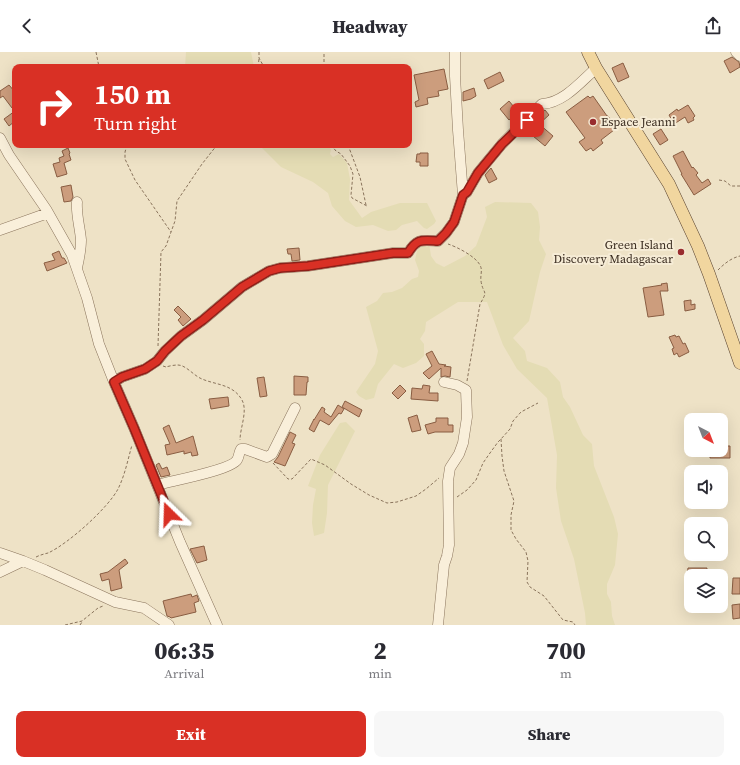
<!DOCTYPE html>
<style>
:root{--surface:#fff;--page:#f7f7f7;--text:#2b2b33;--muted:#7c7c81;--accent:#d93025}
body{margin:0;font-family:"Source Serif 4",serif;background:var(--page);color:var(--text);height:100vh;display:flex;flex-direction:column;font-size:15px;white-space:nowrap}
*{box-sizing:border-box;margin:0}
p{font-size:13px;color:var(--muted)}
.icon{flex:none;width:22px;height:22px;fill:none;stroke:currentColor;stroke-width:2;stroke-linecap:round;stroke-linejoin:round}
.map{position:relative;height:573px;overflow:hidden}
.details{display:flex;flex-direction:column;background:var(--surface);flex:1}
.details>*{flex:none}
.top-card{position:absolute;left:12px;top:12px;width:400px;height:84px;border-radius:8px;box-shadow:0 4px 16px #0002;background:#d93025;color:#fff;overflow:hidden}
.needle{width:26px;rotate:138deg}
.controls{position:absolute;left:684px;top:361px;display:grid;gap:8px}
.controls a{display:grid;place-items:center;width:44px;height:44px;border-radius:8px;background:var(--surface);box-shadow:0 4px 16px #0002;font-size:20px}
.pin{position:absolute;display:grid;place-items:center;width:34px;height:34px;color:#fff;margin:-17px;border-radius:8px;box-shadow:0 2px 6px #0006}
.me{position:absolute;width:44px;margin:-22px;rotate:338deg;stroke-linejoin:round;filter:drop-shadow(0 0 3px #0008)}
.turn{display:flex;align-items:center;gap:14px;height:84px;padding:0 16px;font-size:18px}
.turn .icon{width:52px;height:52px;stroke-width:2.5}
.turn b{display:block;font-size:28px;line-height:34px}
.eta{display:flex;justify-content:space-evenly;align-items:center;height:68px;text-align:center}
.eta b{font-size:24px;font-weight:800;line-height:28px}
.button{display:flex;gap:8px;margin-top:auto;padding:8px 16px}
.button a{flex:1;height:46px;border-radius:8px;background:var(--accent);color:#fff;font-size:16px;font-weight:800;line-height:46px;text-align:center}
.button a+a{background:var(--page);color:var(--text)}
header{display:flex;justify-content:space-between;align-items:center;height:52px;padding:0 16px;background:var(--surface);font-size:18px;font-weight:800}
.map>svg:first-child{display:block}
.farmland{fill:#e4dcb4}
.building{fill:#cc9d7d;stroke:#895d42}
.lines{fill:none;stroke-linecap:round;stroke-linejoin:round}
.minor-casing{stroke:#8a745c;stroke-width:11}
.major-casing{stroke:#584230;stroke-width:13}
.path{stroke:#8a745c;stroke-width:1;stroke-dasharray:3 2;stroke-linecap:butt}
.minor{stroke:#f9efda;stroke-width:10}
.major{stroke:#f1d69f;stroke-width:12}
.route-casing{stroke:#8d1f18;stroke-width:10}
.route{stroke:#d93025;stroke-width:7}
.poi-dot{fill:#992c2e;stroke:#f6ecd6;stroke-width:1.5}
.labels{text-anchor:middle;stroke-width:4;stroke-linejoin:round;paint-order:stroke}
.poi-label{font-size:12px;fill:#3a2c20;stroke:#f6ecd6;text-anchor:start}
</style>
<header><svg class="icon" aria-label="back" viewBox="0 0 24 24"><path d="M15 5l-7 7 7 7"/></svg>Headway<svg class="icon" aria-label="share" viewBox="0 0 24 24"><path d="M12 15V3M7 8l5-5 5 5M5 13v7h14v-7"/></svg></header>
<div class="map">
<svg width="740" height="573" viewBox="0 0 740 573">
<rect width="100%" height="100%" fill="#eee2c6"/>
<path class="farmland" d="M186 0H251L254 15H185Z
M259 93H328L331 98 330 102 333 105 339 102 347 111 350 127 349 148 362 166 371 160 400 151H427L436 169 434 172 427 177 424 176 417 169 402 173 396 178 388 179 373 173 356 175 345 169 332 154 328 141 313 130 281 115Z
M495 150 531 151 538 160 540 175 539 188 546 202 540 220 529 269 513 286 525 299 527 309 547 316 560 330 563 345 570 355 583 383 592 392 594 414 614 465 618 482 615 513 607 532V542L611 550 612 564 615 573H586L585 561 574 507 561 469 556 436 557 403 547 346 517 317 503 293 487 250H458L426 270 425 279 420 287 424 292V304L416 311 403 316 394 312 378 332 374 346 366 348 359 344 356 340 375 312 378 299 366 255 377 249 383 241 392 240 402 236 412 227 418 225 419 219 415 208 417 199 425 188 429 191 431 204 436 211 444 215 465 204 476 194 487 165 485 155Z
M346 370 355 379 328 433 327 461 324 481 314 484 312 471 313 453 316 437 308 434 320 403 340 371Z"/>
<path class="building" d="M732 5 739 10 740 15 730 21 724 9Z
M623 11 629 25 618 30 612 16Z
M444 17 448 37 438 39 439 44 427 46 428 52 416 55 415 50 419 48 414 23Z
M500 20 504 29 488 37 484 28Z
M9 33 15 40V53L12 56 3 44 0 46V39Z
M474 36 476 44 471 47 463 49V40Z
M588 44 590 46 593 44 607 64H608L615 73 612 76 614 78 601 88 603 91 593 99 591 96 586 99 579 90 585 86 566 60Z
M509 49 514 55 510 59 514 64 509 68 500 57Z
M688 53 695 64 693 66 694 68 688 71 685 65 674 72 669 63 677 57 678 59Z
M545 58 549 63 539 72 553 84 545 94 527 79 529 76 528 75Z
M15 59V69L9 74 4 67Z
M661 77 668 88 660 93 653 82Z
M68 96 70 101 69 102 71 108 64 111 67 122 57 125 53 112 60 110 59 106 64 104 62 99Z
M683 99 692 116 693 115 698 121 696 123 702 131 708 127 711 132 694 143 681 122H682L673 104Z
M420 101H428V114H420V110H416L417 102H420Z
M491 116 497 127 489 131 485 123Z
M71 133 73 145 71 149 64 150 61 135Z
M299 196 300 208 292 209 291 202H288L287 197Z
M59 199 62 206H64L67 211 47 219 44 211 55 208 52 202Z
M667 231 668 239H660L664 263 648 265 643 236 662 233 661 232Z
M691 248V253L695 252V257L685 259 684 249Z
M178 254 191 267 183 274 178 268 181 265 174 258Z
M675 283 676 285 679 284 683 292 685 291 689 300 679 305 677 301 674 303 672 297 674 296 669 285Z
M432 299 439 312 446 313 444 314 451 315 450 325 445 324 441 325V316L429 327 423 321 432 314 426 302Z
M294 324 308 325V330H307L306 343H294Z
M264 325 267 344 260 345 257 326Z
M400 333 406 339 398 347 392 341Z
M423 333 430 334 429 341H438V349L411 347 412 336 422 337Z
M228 345 229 354 211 357 209 347Z
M345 349 362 358 359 365 342 355Z
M338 353 344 357 341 362 339 361 329 373 320 368 314 380 309 377 314 367V368L322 355 325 357 324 360 331 365Z
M417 363 421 378 412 380 408 366Z
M436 366H448V373H453V380H435L428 382 425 373 436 370Z
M169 373 176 391 193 384 198 403 192 404 191 400 184 402V399L167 403 165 393 170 392 163 376Z
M290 380 296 383 292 391 295 392 285 414 274 410 278 405Z
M721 394H730V406H710V398H721Z
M159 411 162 417 167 415 170 423 161 425 156 413Z
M204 494 207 508 197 511 190 497Z
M125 507 128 511 119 518 122 536 111 539 109 527 102 529 100 522 108 520Z
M688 516H707L706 524H687Z
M733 526H740V542H732Z
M191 542 192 545 197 543 199 549 194 551 196 560 171 566 170 565 167 564 163 549Z
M740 552V566L733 567 732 553Z"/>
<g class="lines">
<g class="minor-casing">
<path id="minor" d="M736 0 740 4
M0 86 9 103 46 157 72 203 87 246 99 292 114 330 134 376 180 490 217 573
M463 143 467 140 478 121 487 110 502 92 542 52C562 51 578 33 592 20L596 16
M0 178 48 161
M77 216C79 207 81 197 81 188 80 175 76 163 77 150
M114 330 122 325 145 317 157 309 165 299 181 284 203 268 242 235 269 219 280 216 308 214 393 201H408C417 186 422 188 438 189L446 181 454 170 463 143 458 78 455 24V0
M157 433C171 429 231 418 237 408 239 405 239 400 241 397H245L267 405 272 402 295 356
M0 501 23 509
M0 520 23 509 45 518 115 550 144 556 169 573
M438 573 444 513 447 504 449 493 448 429 450 416 459 402 463 391 467 365 466 338 457 333 444 330"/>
</g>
<g class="major-casing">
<path id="major" d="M588 0 596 16 669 132 698 194 709 222 740 311"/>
</g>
<path class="path" d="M96 0 99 15
M259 0V6L264 15
M258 15 259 7
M324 15V0
M127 93 125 100V107L135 128 171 180
M331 93 336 99 341 102 350 114 353 122 351 143 352 146 367 154
M348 93 360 125 366 153
M719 128 725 129 731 134H740
M448 192C457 195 475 204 480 213 483 219 480 223 481 229 483 243 489 237 480 252L467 329
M718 218C724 212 731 206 740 204
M158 294 161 200 166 194 175 169 177 149 202 112 217 93
M163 314 166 315C169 314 174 313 178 313 186 313 194 324 202 327 216 333 233 332 242 348 248 359 240 376 240 388
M501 387 502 404 504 419 514 449 511 463V478L516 487 526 500 528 509 527 530 530 535 544 544 563 568 573 570 575 573
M273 411 288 427H292L311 407 325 413 351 432 369 443 387 451 397 450 416 444 426 437 439 426
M457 445 467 438 476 428 483 411 490 401 498 390 501 387 510 377 513 369 521 360 538 351
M36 505C40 503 44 502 48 501 68 492 108 456 118 437 125 423 128 407 132 393
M65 573 82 569 98 556 103 554
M80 573 82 570"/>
<use href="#minor" class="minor"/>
<use href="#major" class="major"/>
</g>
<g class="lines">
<g class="route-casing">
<path id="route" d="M169 462 134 376 114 330 122 325 145 317 157 309 165 299 181 284 203 268 242 235 269 219 280 216 308 214 393 201H408C417 186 422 188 438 189L446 181 454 170 463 143 467 140 478 121 502 92 527 68"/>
</g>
<use href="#route" class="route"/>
</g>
<g class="poi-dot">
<circle cx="593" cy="70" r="4"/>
<circle cx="681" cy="200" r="4"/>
</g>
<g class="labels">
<g class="poi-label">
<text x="601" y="74">Espace Jeanni</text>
<text x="673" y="197" text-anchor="end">Green Island<tspan x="673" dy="14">Discovery Madagascar</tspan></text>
</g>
</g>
</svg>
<div class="controls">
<a><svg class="needle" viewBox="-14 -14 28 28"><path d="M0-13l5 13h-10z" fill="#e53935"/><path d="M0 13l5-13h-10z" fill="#7c7c81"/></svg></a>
<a><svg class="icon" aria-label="sound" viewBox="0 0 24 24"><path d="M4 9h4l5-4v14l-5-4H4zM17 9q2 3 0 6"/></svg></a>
<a><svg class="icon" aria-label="search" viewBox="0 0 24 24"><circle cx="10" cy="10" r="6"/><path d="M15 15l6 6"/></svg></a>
<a><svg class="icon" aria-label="layers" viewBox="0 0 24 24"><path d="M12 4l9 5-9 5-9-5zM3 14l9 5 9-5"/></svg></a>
</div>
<div class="pin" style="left:527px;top:68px;background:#d93025"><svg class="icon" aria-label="arrive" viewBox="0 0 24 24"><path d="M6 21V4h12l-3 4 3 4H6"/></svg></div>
<svg class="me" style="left:169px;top:462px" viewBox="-20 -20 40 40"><path d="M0-17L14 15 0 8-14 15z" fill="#d93025" stroke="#fff" stroke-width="4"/></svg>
<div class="top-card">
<div class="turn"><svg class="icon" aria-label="right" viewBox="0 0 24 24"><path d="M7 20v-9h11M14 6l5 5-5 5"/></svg><div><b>150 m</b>Turn right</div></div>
</div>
</div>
<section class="details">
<div class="eta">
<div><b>06:35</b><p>Arrival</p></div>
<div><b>2</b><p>min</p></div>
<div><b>700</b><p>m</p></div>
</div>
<div class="button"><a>Exit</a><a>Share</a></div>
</section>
